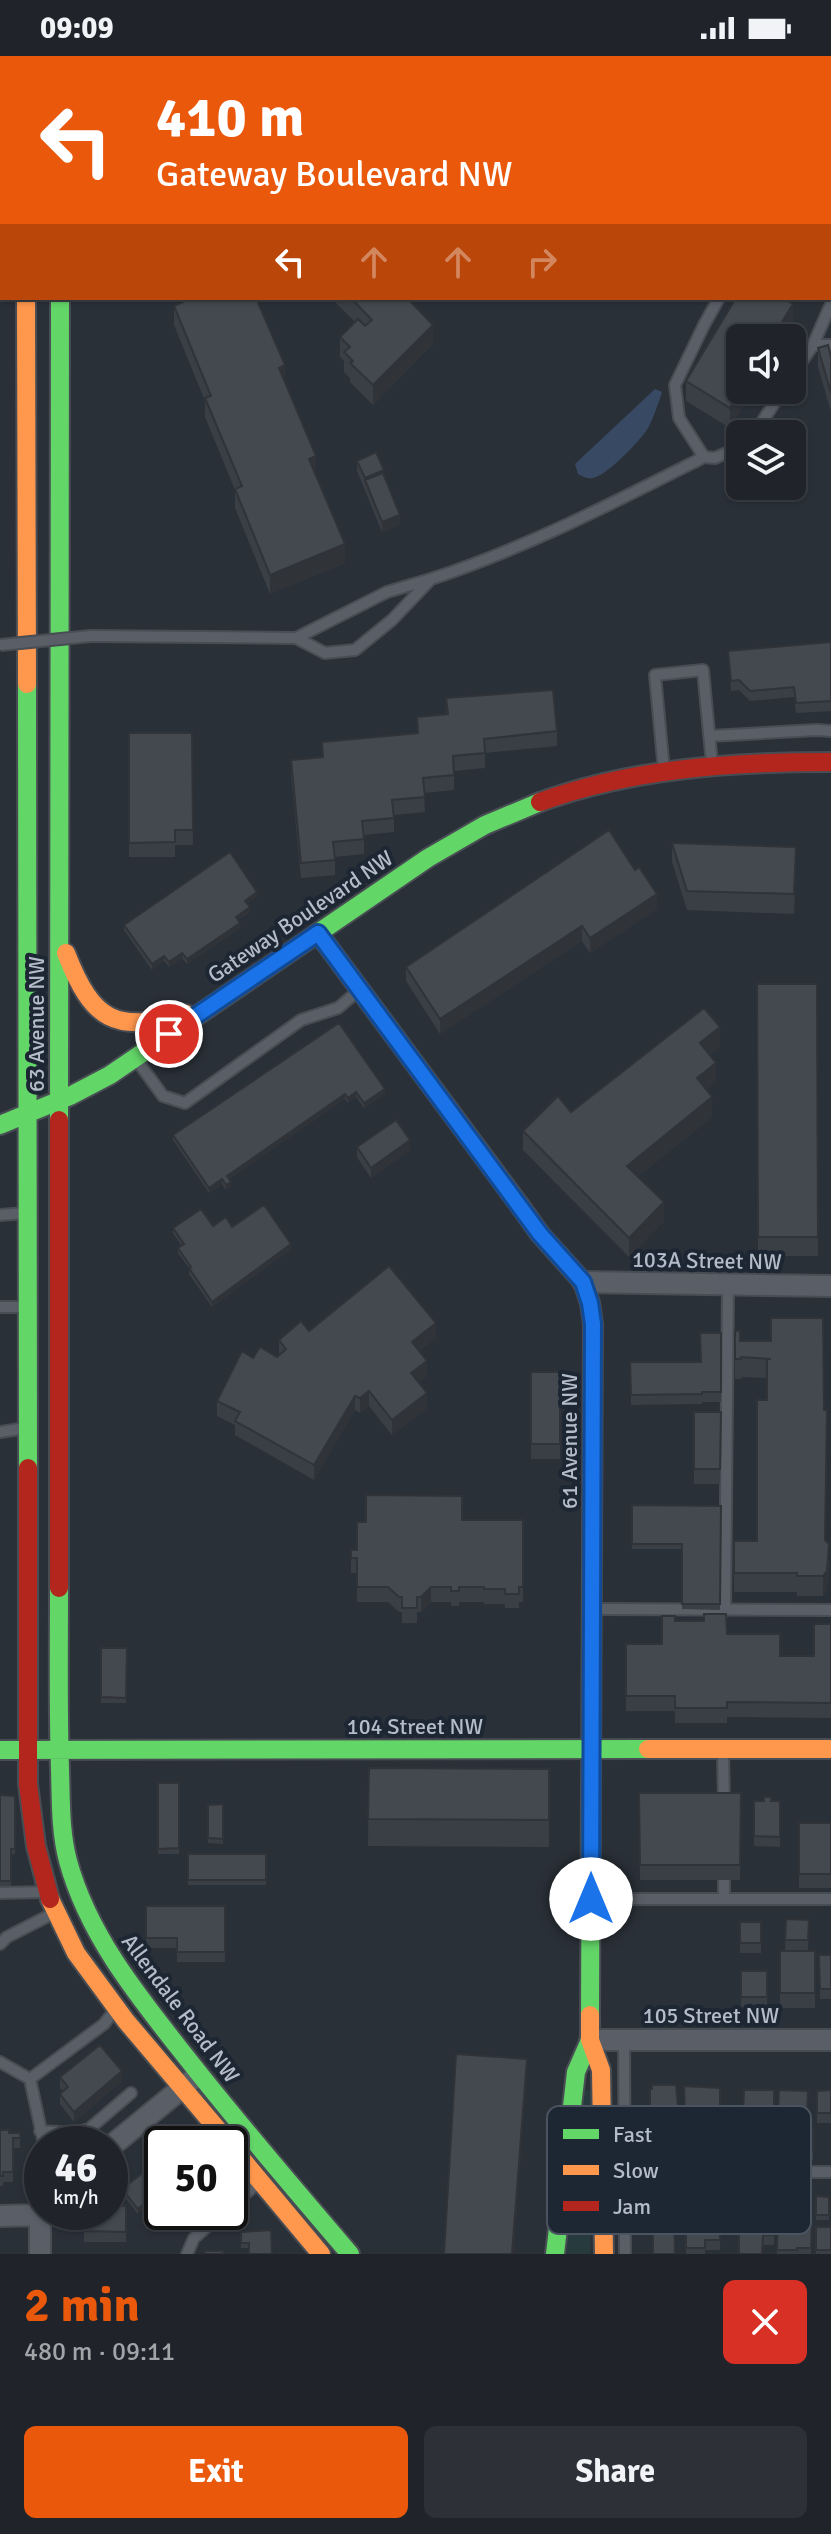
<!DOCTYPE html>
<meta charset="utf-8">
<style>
:root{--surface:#20242a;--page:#2d3036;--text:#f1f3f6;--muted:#a2a4a8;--line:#3d4147;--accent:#ea580c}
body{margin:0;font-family:Signika,sans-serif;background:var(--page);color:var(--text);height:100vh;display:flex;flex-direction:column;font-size:30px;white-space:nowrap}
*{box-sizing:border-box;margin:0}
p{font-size:26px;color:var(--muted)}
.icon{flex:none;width:44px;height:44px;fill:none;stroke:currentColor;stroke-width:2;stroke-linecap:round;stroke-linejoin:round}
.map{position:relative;height:2198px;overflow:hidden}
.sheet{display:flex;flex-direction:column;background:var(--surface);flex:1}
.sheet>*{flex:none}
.hud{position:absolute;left:0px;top:0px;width:832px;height:244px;box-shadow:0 2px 6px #0004,0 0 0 2px var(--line);background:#ea580c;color:#fff;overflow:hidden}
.buttons{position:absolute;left:726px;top:268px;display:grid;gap:16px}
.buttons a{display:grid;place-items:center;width:80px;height:80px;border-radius:12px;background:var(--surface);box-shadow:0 2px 6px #0004,0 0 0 2px var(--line);font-size:40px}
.speed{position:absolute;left:24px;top:2070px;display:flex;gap:16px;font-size:40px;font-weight:700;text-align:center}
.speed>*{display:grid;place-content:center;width:104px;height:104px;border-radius:50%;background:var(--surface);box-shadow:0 2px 6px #0004,0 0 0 2px var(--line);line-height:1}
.speed small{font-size:20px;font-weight:400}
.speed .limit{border:4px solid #111;border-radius:12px;background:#fff;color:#111}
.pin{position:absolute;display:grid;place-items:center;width:68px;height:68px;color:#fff;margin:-34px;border:4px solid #fff;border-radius:50%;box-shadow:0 2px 8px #0007}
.me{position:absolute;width:88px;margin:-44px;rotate:0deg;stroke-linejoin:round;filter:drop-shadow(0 0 6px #0008)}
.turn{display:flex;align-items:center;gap:28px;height:168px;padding:0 24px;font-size:36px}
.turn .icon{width:104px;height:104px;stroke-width:2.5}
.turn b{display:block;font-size:56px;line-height:68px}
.lanes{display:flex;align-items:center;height:76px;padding:0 24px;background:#0003;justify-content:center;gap:40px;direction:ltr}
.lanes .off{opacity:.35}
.round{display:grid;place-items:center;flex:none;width:84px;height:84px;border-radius:12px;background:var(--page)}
.summary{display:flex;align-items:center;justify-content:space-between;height:136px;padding:0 24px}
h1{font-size:48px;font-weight:700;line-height:60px;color:var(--accent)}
.cta{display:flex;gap:16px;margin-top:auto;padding:16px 24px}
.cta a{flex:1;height:92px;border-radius:12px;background:var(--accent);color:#fff;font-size:32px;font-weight:700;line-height:92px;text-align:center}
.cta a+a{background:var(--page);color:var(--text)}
.status{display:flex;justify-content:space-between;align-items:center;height:56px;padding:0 40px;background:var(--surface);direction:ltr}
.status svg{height:22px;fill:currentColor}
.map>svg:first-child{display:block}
.green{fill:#273a3e}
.water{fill:#384963}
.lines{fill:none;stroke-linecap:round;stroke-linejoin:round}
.lane-casing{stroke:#484c53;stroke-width:14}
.street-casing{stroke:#484c53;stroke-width:24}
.fast-casing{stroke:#484c53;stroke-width:22}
.slow-casing{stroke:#484c53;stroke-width:22}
.jam-casing{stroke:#484c53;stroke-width:22}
.lane{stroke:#5a5e66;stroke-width:10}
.street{stroke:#5a5e66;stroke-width:20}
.fast{stroke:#63d668;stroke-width:18}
.slow{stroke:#ff974d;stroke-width:18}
.jam{stroke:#b3261e;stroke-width:18}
.lane-bridge-casing{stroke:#484c53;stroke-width:14;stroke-linecap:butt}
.lane-bridge{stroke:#5a5e66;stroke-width:10}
.wall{fill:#3a3f45}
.shaded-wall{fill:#303338}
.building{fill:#444950;stroke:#303338;stroke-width:2}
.route-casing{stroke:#114b97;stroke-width:20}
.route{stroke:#1a73e8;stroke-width:14}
.labels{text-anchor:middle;stroke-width:8;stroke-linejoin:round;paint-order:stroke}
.street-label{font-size:22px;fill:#b4bcc9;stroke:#1d2633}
.key{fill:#1d2633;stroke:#4a5360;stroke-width:2}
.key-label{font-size:22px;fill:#b4bcc9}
</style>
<div class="status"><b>09:09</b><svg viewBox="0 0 49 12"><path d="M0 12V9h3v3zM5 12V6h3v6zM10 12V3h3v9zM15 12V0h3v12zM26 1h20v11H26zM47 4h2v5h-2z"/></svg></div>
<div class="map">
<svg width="831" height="2198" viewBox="0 0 831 2198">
<rect width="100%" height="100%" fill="#2a3038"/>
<path class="green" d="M582 2034H593L590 2198H566Z"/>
<path class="water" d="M655 333 662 336C660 343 652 366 648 372 640 385 610 416 596 421 589 424 584 421 578 418L575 408Z"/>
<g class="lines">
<g class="lane-casing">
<path id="lane" d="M527 2V0
M722 2V0
M830 50 831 48
M719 242 704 269 675 329 679 362 704 401 715 402 740 391
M813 289 831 248
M792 320 813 289H831
M754 378 783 334
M431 523C526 492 615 446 704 401
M91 580 296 582 387 536 431 523 392 564 355 594 325 597 296 582
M710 680 817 674 831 675
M664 715 655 619 703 614 712 708
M136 1003 163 1040 185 1047 301 964 338 952 358 935
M0 1159 25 1157
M0 1251H26
M0 1376 26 1372
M595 1553 831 1554
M725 1555 728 1228
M723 1695 724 1747
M724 1824V1843
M0 1837 46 1836
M593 1843H831
M0 1888 7 1881 54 1857
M624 1983 625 2198
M0 2006 30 2023
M40 2075 73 2077 89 2073 131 2037
M44 2088 30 2023 104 1968 115 1954
M624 2117 831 2116
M230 2151 259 2126
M187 2198 194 2182 224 2156"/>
</g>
<g class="street-casing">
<path id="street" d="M482 2V0
M583 1226 831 1230
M590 1984H831
M110 2091 193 2023
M40 2159V2198
M0 2160 40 2159 42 2156"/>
</g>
<g class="fast-casing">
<path id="fast" d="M27 628 28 1412
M59 1064 60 242
M0 1069 70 1040 110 1019 428 802 485 769 540 746
M520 1150 540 1178 583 1226 590 1247 593 1268 590 1959
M59 1532C59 1592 58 1653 60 1714 61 1744 60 1775 68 1805 89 1882 142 1945 190 2006 242 2072 296 2135 350 2198
M0 1694 648 1693
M555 2198 576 2016 590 1984"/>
</g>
<g class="slow-casing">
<path id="slow" d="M26 0V2
M62 0V2
M26 242 27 628
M318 877 520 1150
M66 897C93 966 115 977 186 958
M648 1693H831
M50 1843 76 1897 126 1965 230 2088
M590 1959V1984L601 2014 604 2198
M230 2089 321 2198"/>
</g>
<g class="jam-casing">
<path id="jam" d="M540 746C633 712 733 706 831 706
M28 1412V1728L36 1790 50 1843
M59 1532V1064"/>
</g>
<use href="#lane" class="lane"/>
<use href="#street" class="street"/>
<use href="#fast" class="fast"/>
<use href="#slow" class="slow"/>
<use href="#jam" class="jam"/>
<g class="lane-bridge-casing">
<path id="lane-bridge" d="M0 589 91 580"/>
</g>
<use href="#lane-bridge" class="lane-bridge"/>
</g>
<path class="wall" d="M336 242H407L433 288 373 349 350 326V322L344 316V305L340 301V281L355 266 336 247Z
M174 250 285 327 345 507 270 538 235 452V434L205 361V345L174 269Z
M793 268 730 372 686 345V325Z
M818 292 831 301V356L818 311Z
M357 405 384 419 400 469 382 476 357 415Z
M831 586V655L796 657 794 641 750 645 739 634 731 635 728 595Z
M446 642 557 675V690L485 697V712L454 715V734L424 737 425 756 394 759V776L364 779V798L335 801V819L301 822 291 719V704L322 701V686L417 677V661L446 658Z
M129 677H192L193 789H175V801H129Z
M672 787 796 810 794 858 687 854 672 806Z
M257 841 247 848 250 856 238 864 240 872 187 908 182 902 169 911 164 905 152 914 124 874V869Z
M657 853 590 897 582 885 440 978 406 925V911Z
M757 928H817L818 1200H758Z
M339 967 385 1038 364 1052 356 1041 348 1047 345 1043 229 1123 231 1131 226 1134 222 1128 209 1137 173 1084V1079Z
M720 991 710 999 716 1026 706 1034 712 1061 637 1121 664 1165 629 1201 523 1094V1075L571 1056Z
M357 1091 410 1094 371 1122 357 1101Z
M213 1170 232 1171 291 1193 212 1251 189 1218V1212L178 1197V1192L181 1189 173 1177V1172Z
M309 1275 436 1282 419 1295 427 1320 418 1326 427 1352 392 1379 369 1350 360 1357 355 1354 314 1424 235 1379V1369L217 1360V1345L253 1302 277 1301 279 1299V1284Z
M735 1275 740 1285H771L825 1484 829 1507 827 1535 823 1540H797V1536H734V1485H757L767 1344V1322L741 1321V1323H735Z
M721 1277V1346H702V1348L631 1349 630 1306H701Z
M531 1316H560V1403H531Z
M694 1356H721L720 1428H694Z
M632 1449 721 1450 720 1554 682 1553V1493H632Z
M462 1464H523V1546H519V1552H505V1548H484V1546H459V1550H451V1546H431L421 1556H417V1567H402V1556H399L388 1546H357V1517H351V1494H357Z
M675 1565 727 1578 780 1600H814L831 1568V1662L727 1661V1667H675V1655H626V1588H662Z
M101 1592H127L126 1647H101Z
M369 1712 549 1713V1791L368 1790Z
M158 1727H179V1798H158Z
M639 1737H741L740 1824H640Z
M0 1739 15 1740V1798H11V1830H0Z
M754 1745H780V1791L754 1790Z
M223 1748V1788L208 1787V1749Z
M799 1767H831V1832H799Z
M188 1798H266V1829H188Z
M146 1850H225V1906H177V1892H146Z
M786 1863 809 1864 808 1894H785Z
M740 1866H761V1897H740Z
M780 1895H815V1952H780Z
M819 1899H831V1943H820Z
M741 1915H767V1951H741Z
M60 2021 122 2025 74 2066 60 2048V2038L63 2035 60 2032Z
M684 2030 720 2032V2074H700V2070H685Z
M650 2033 680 2073V2083H650Z
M744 2034H774V2082L756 2081V2101H739V2095H733L734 2073 749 2070V2067H743Z
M779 2034 808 2035 807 2067H778Z
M831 2034V2067H817V2035Z
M793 2073H813V2104H793Z
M0 2074 9 2077H20V2092H13V2126H3V2130H0Z
M684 2076H702V2105H684Z
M162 2100V2117L156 2110V2104Z
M153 2109 138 2158 122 2138V2133Z
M754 2123 775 2124V2154H754Z
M688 2126H710V2157H707V2160H720V2194H705V2198H686V2160H694V2157H688Z
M793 2140 792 2165H812L811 2198H777V2162Z
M816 2140 829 2141V2164H816Z
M115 2150H126V2186H84V2164H87Z
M171 2156H188L178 2164Z
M774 2164V2189H763L739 2198Z
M816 2171H831V2198H816Z
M241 2176 272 2198 249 2192H241Z"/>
<path class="shaded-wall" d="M793 248V268L784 282H772Z
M433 269V288L373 349V329Z
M285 309V328L279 312Z
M741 334H753L730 372V352Z
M316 400V420L309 403Z
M384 414V424H365V433V422Z
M400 459V469L382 476V466Z
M345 488V507L270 538V519Z
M257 836V841L245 850V845Z
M657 838V853L590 897V882Z
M250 851V856L236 866V861Z
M240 867V872L187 908V903Z
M582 870V885L440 978V963Z
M182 897V902L169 911V906Z
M164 900V905L152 914V908Z
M720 971V991L700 1007V987Z
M716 1007V1026L697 1042V1022Z
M385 1033V1038L364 1052V1047Z
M356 1036V1041L348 1047V1042Z
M345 1038V1043L227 1125V1120Z
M712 1041V1061L627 1129V1110Z
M410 1084V1094L371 1122V1112Z
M222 1123V1128L209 1137V1132Z
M231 1126V1131L226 1134V1129Z
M664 1146V1165L629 1201V1182Z
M291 1188V1193L212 1251V1246Z
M436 1267V1282L412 1301V1286Z
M427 1305V1320L411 1332V1317Z
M369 1335V1350L360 1357V1342Z
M427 1337V1352L392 1379V1364Z
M355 1340V1354L314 1424V1409Z
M829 1488 827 1535 823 1540V1520Z
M431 1531V1546L421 1556V1541Z
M527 2003V2018L514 2198H512Z
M122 2015V2025L74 2066V2056Z
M162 2133V2138L138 2158V2153Z
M182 2156H188L178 2164V2159Z"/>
<path class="building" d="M174 0H385V2H172Z
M549 0H679V2H549Z
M192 242H256L285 309 279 312 316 400 309 403 345 488 270 519 235 433 242 430 205 342 211 340 174 250Z
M351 242H407L433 269 373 329 350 307 353 305 344 296 350 291 340 281 358 263 365 270 372 264Z
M736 242H783L793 248 772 282H740V334H741L730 352 686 325Z
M828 289 831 301V337L818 292Z
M376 396 384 414 365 422 357 405Z
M383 417 400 459 382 466 365 424Z
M831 586V645L796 647 794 631 750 635 739 624 731 625 728 595Z
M553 634 557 675 484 683 485 697 453 700 454 719 423 722 425 741 392 744 394 762 362 765 364 783 333 786 335 804 301 807 291 704 323 701 322 686 418 677 417 661 448 658 446 642Z
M129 677H192L193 774H175V786L129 787Z
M609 774 635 814 639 811 657 838 590 882 582 870 440 963 406 911Z
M672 787 796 791 794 838 687 835Z
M230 796 257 836 245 845 250 851 236 861 240 867 187 903 182 897 169 906 164 900 152 908 124 869Z
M757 928H817L818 1181H758Z
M704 952 720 971 700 987 716 1007 697 1022 712 1041 627 1110 664 1146 629 1182 523 1075 558 1040 571 1056Z
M339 967 385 1033 364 1047 356 1036 348 1042 345 1038 227 1120 231 1126 226 1129 222 1123 209 1132 173 1079Z
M396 1064 410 1084 371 1112 357 1091Z
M264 1149 291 1188 212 1246 189 1212 191 1211 178 1192 184 1188 173 1172 201 1153 213 1170 226 1161 232 1171Z
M389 1210 436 1267 412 1286 427 1305 411 1317 427 1337 392 1364 369 1335 360 1342 355 1340 314 1409 235 1365 240 1356 217 1345 242 1295 253 1302 260 1291 277 1301 286 1293 279 1284 301 1265 309 1275Z
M771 1262H823L824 1354H827L825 1484 829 1488 827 1515 823 1520H797V1517H734V1485H757V1344H767V1303H771L741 1301V1303H735V1275H740V1285H771Z
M700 1277H721V1336H702V1338L631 1339 630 1306H701Z
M531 1316H560V1388H531Z
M694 1356H721L720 1413H694Z
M366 1439 462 1440V1464H523V1531H519V1538H505V1533H484V1531H459V1535H451V1531H431L421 1541H417V1552H402V1541H399L388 1531H357V1502H351V1494H357V1466H366Z
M632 1449 721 1450 720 1548H682V1488H632Z
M704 1558H726L727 1578H780V1600H814V1568H831V1647L727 1646V1652H675V1640H626V1588H662V1560H675V1565H704Z
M101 1592H127L126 1642 101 1641Z
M369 1712 549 1713V1764L368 1763Z
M158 1727H179V1792L158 1793Z
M639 1737H741L740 1809H640Z
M0 1739 15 1740V1793H11V1825H0Z
M764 1741H771V1745H780V1781L754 1780V1745H764Z
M223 1748V1783L208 1782V1749Z
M799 1767H831V1818H799Z
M188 1798H266V1824H188Z
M146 1850H225V1896H177V1882H146Z
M786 1863 809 1864 808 1884H785Z
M740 1866H761V1887H740Z
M780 1895H815V1937H780Z
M819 1899H831V1933H820Z
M741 1915H767V1941H741Z
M100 1989 122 2015 74 2056 60 2038 68 2031 60 2021Z
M456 1998 527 2003 512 2198H444Z
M652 2029H676L680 2073H650V2033H652Z
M684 2030 720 2032V2064H700V2060H685Z
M744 2034H774V2072L756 2071V2091H739V2085H733L734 2073H739V2070H751L749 2057H743Z
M779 2034 808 2035 807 2057H778Z
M831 2034V2057H817V2035Z
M793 2073H813V2094H793Z
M0 2074H9V2077H20V2082H13V2116H3V2120H0Z
M184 2082 189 2088H176Z
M162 2100V2112L156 2104Z
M153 2109 162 2120V2133L138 2153 122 2133Z
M816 2140 829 2141V2159H816Z
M110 2144H115V2150H126V2176L84 2175V2164H87L89 2156H110Z
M694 2150H707V2160H720V2184H705V2192H686V2160H694Z
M653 2156H674L675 2198H653Z
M739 2163 774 2164V2179H763L762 2198H739Z
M778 2164 812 2165 811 2192H797V2194H777Z
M816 2171H831V2194H816Z
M271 2174 272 2198H249V2187H241V2176Z
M205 2195H223V2198H205Z"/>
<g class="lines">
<g class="route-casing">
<path id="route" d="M169 978 318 877 540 1178 583 1226 590 1247 593 1268 591 1843"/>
</g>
<use href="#route" class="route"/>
</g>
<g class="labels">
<g class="street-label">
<text transform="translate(300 860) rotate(-34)" y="8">Gateway Boulevard NW</text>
<text transform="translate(36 968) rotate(-90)" y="8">63 Avenue NW</text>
<text transform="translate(707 1204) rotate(1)" y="8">103A Street NW</text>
<text transform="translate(569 1385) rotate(-90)" y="8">61 Avenue NW</text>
<text x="415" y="1678">104 Street NW</text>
<text transform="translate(181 1952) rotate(53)" y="8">Allendale Road NW</text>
<text x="711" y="1967">105 Street NW</text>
</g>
</g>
<rect x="547" y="2050" width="264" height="128" rx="12" class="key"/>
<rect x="563" y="2073" width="36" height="10" fill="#63d668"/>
<rect x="563" y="2109" width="36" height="10" fill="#ff974d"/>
<rect x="563" y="2145" width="36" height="10" fill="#b3261e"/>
<g class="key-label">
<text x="613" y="2086">Fast</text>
<text x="613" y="2122">Slow</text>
<text x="613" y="2158">Jam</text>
</g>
</svg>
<div class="buttons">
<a><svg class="icon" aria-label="sound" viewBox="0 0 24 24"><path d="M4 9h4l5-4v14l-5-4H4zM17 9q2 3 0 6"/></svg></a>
<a><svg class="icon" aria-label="layers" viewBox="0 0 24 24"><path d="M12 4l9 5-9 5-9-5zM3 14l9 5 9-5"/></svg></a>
</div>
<div class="speed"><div>46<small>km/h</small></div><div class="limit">50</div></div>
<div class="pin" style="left:169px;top:978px;background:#d93025"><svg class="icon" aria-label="arrive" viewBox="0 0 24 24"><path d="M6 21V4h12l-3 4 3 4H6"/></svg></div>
<svg class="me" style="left:591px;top:1843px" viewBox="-20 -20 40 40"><circle r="19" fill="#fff"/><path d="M0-13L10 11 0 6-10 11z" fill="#1a73e8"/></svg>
<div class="hud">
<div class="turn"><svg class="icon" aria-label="left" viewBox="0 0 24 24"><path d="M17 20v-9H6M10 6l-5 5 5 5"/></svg><div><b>410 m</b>Gateway Boulevard NW</div></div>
<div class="lanes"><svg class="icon" aria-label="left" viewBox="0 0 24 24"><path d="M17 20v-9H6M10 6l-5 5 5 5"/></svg><svg class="icon off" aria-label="ahead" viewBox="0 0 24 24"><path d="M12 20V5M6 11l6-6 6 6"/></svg><svg class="icon off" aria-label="ahead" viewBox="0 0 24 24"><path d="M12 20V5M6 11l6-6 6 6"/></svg><svg class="icon off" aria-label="right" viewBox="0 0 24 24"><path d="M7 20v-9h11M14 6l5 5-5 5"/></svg></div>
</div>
</div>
<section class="sheet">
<div class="summary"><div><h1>2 min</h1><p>480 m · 09:11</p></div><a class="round" style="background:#d93025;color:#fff"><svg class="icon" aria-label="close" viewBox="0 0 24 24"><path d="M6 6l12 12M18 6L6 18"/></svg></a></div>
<div class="cta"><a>Exit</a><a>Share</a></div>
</section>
